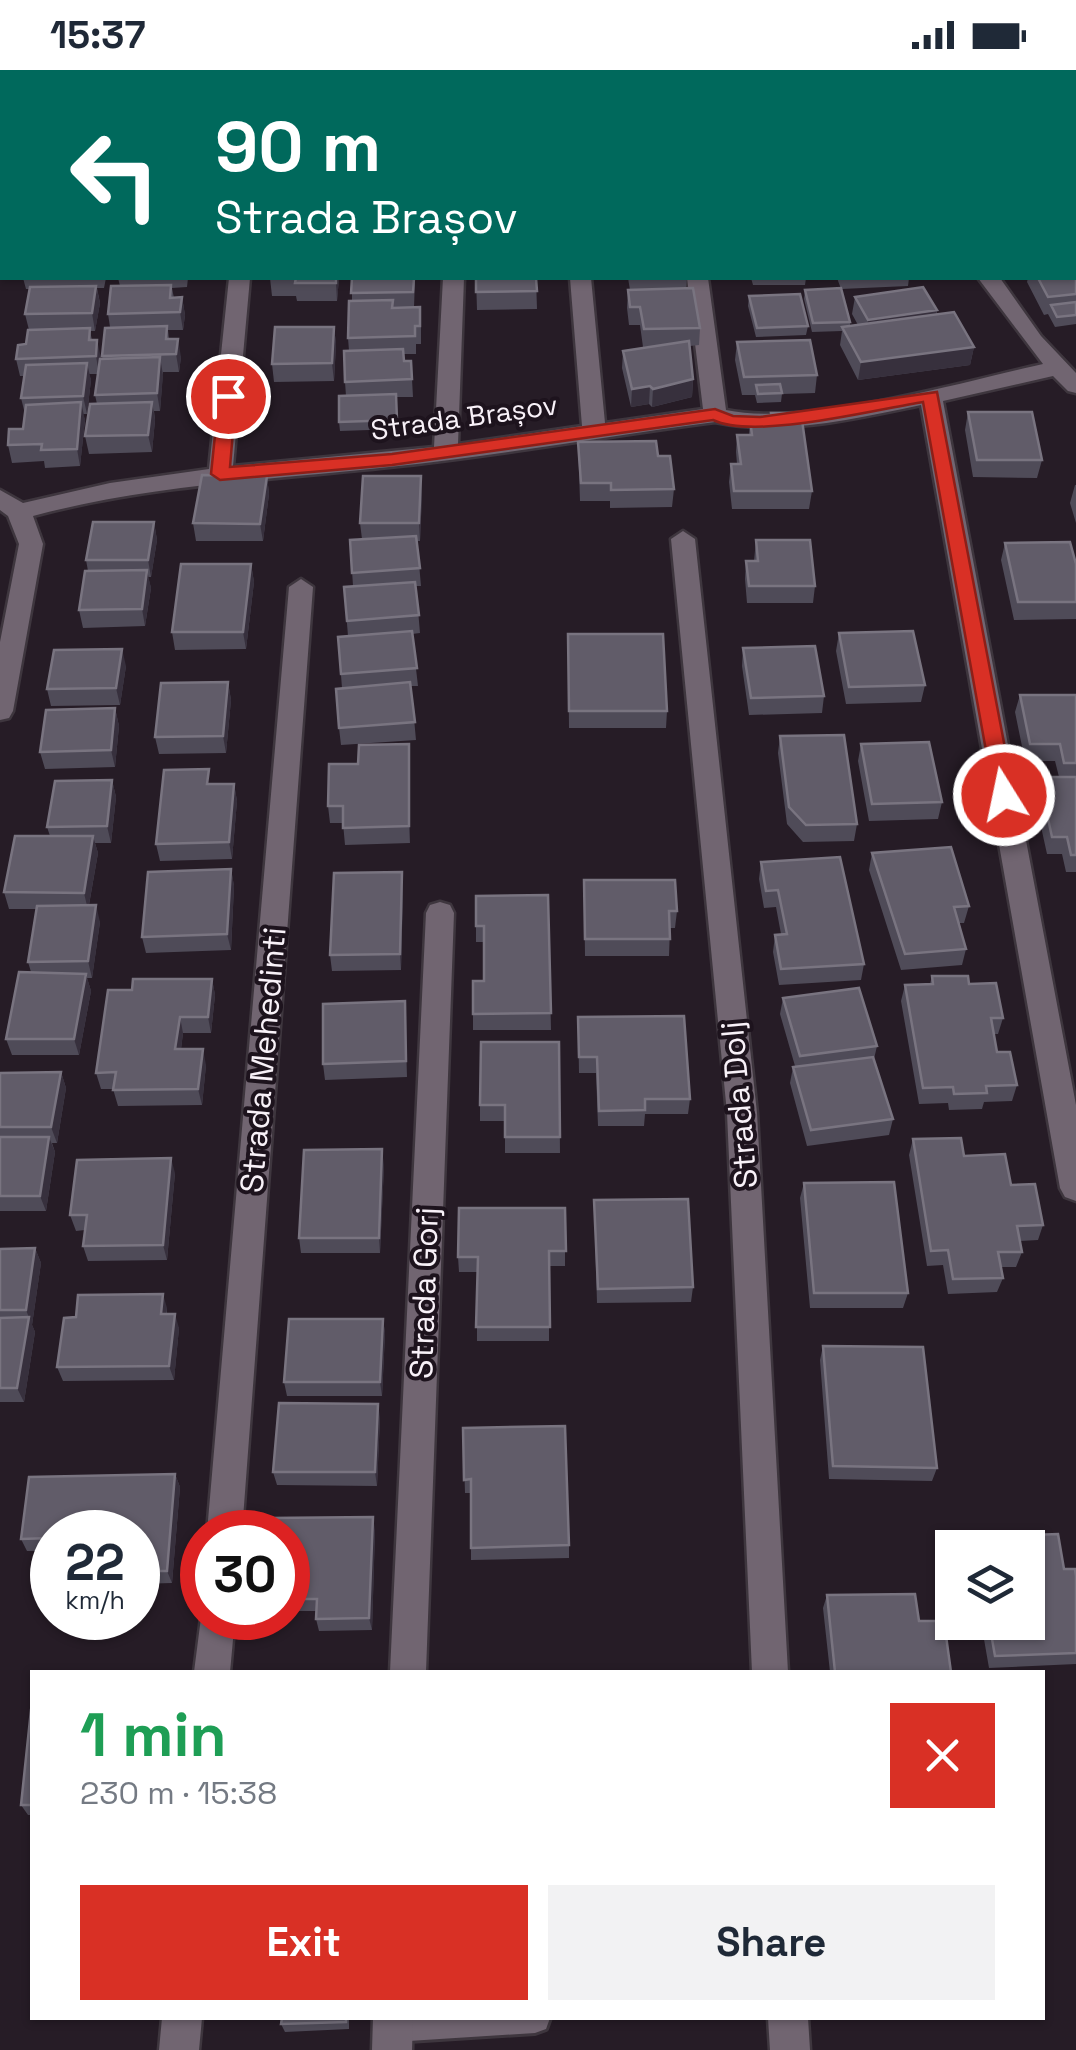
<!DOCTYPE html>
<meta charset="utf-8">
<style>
:root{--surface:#fff;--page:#f2f2f3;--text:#1f2937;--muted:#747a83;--accent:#d93025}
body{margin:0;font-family:"Space Grotesk",sans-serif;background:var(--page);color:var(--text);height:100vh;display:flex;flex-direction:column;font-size:38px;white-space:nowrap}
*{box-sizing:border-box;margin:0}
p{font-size:32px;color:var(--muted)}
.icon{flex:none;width:55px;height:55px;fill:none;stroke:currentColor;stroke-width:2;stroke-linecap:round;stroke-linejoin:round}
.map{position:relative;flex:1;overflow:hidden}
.details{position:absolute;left:30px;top:1600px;width:1015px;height:350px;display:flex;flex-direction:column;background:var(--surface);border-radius:0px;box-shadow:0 2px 8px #0004}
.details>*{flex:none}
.guide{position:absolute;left:0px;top:0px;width:1078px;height:210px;box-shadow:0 2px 8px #0004;background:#00695c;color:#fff;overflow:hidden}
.fabs{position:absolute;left:935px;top:1460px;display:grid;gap:20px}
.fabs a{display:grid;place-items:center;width:110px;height:110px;border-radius:0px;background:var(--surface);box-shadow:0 2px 8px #0004;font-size:50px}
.speed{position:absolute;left:30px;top:1440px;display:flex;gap:20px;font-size:50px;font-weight:700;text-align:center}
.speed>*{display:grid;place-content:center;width:130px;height:130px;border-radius:50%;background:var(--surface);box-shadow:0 2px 8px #0004;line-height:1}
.speed small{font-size:25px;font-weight:400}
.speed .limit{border:15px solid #d22;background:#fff;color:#111}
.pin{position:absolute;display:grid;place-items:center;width:85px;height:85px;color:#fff;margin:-42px;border:5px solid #fff;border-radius:50%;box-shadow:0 2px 10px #0007}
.me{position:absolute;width:110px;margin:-55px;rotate:350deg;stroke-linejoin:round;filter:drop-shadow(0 0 8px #0008)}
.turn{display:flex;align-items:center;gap:35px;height:210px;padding:0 50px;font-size:45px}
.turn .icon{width:130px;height:130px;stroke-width:2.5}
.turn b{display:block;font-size:70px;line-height:85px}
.round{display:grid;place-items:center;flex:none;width:105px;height:105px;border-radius:0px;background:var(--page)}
.headline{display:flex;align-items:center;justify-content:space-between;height:170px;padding:0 50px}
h1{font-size:60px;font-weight:700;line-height:75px;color:#1e9e55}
.button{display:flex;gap:20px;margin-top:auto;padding:20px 50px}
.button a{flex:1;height:115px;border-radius:0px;background:var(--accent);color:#fff;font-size:40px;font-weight:700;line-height:115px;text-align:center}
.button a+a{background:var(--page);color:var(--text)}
.status{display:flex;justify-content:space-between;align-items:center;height:70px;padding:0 50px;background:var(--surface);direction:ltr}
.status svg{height:28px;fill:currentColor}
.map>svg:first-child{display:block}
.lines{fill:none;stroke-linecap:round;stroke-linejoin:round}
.lane-casing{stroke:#3e363e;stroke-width:6}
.street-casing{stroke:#3e363e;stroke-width:5}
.lane{fill:#716571;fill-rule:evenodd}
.street{fill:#716571;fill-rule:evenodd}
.wall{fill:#4f4b58}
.shaded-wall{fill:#37303d}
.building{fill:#615c69;stroke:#797480;stroke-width:2.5}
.route{fill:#d93025;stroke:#8d1f18;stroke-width:2.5}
.labels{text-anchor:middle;stroke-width:8;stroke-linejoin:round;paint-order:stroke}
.far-street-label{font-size:28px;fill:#f8f1f8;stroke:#1d131d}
.street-label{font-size:32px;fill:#f8f1f8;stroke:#1d131d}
</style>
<div class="status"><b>15:37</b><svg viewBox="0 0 49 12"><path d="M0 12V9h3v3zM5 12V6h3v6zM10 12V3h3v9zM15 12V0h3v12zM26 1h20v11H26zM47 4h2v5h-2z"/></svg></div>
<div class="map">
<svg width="1076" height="1980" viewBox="0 0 1076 1980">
<rect width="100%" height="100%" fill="#261c26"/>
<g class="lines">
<g class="lane-casing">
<path id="lane" d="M382 1948H550L546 1959 535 1963 393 1972 382 1968 378 1957Z"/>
</g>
<g class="street-casing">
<path id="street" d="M249 0H269V2H250Z
M447 0H467V2H448Z
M557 0H577V2H558Z
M660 0H680V2H661Z
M899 0H919L920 2H901Z
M1075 174H1076V186H1075Z
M229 208H250L233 396 434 377 443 208H464L458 374 582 356 570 208H591L605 353 703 339 687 208H708L726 340C808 357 958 313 1043 294L978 208H1000L1041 266 1076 303V323L1068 321 1053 306 943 331 1076 1035V1131L1065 1127 1060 1118 921 335C854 349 783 366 715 352 606 366 498 386 389 397 269 410 149 415 33 446L43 474 13 641 9 648 0 650V572L19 474 8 446 0 440V420L23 433 110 413 209 399Z
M683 461 695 469 757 1043 788 1602H752L727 1043 671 469Z
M301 509 313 517 242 1462H207L289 517Z
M440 832 450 835 454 843 426 1602H390L426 843 430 835Z
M202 1540V1548H235L230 1602H194Z
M162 1948H202L199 1980H159Z
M373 1948H413L412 1980H372Z
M768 1948H808L810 1980H770Z"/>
</g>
<use href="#lane" class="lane"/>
<use href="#street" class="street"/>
</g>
<path class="wall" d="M287 0H348V2H288Z
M1076 189V254L1055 257 1048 244 1044 245 1027 212 1028 208H1075Z
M23 208H106L104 218H97L100 233 95 261H90L92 270 101 289H102L110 257 108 244 120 216 118 208H188L187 217 172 218 174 228 182 227 185 245 183 260H168L169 269 181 287 179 302H163L160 341H154L155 350 152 382 89 384 85 366 97 334 95 325 98 304H89L91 310 87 344H83L85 350 80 396 45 398 44 391 12 393 8 375 23 359 25 344 21 328 24 306H20L16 289 26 274 29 260 25 244 30 219H26Z
M270 208H339L337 231H297L296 226H272Z
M352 208H415L414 238 421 255V274H416V284H404V291H411L413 327H396L398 359 340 361 339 352 346 326 345 312 349 281 348 268 352 231Z
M476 208H536L537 239 477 240Z
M628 208H687L686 218 700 258 699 275 690 276 693 309 692 327 652 337 649 334 631 337 622 298 623 281 653 276 643 277 640 255H629L627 238 628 220H630Z
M751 208H806L805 215H753Z
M837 208H909L908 216 841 219Z
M805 220 850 252V257L858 255 852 244 855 227 937 240V245L974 277 970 295 858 310 840 275 842 261 812 262 804 229Z
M749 226 808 256 806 265 756 267 748 236Z
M334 257 336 274 334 311 274 312 272 294Z
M737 272 817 305 815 323 782 324 781 332 757 333 755 325H742L735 290Z
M968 342 1042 390 1037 408 973 407 965 360Z
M771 343 812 421 809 439H732L729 412 731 394H737L736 382 737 365H749L750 350H770Z
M578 372 658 386 674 419 672 437 610 438V431H580Z
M267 406 269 424 263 471H196L193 453Z
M1075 415H1076V453L1070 433Z
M422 424 420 471H417L421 516H416L420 563 412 564 418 616H411L416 670 341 675 339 658 342 618 338 567 348 566 344 517 353 516 350 470 362 469 360 453Z
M154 452 157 470 151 507H148L151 518 145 556 83 558 79 540 88 501 86 490Z
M756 470 815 516 813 533H747L745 509 746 491H754Z
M1005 473 1076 494V549L1014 550 1001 490Z
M251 494 254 512 246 579 175 580 172 562Z
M839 563 925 615 921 632 846 634 836 581Z
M568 564 667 641 666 658H569Z
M743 578 824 626 822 643 749 645 742 596Z
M126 596 120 635 51 636 47 619Z
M228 612 231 630 226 683 159 684 155 667Z
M1020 625H1076V802H1066L1062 784H1047L1034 725 1039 707H1059L1055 691H1025L1015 642Z
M115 638 119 656 115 697 45 699 40 682Z
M780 666 857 754 854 771 803 772 787 754 778 683Z
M409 674 410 773 345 775 343 753H330L328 736 358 694Z
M861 674 942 732 938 749 869 751 858 691Z
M112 710 116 727 111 773H95L98 783 89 835 100 852 92 908H87L91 921 79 985H12L6 969 31 902 28 892 37 839H9L4 822 50 766 47 757Z
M211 714H234L237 731 232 789 160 791 156 774Z
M872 783 969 836 964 853H959L966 879 962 895 901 900 869 800Z
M761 792 864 894 861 910 779 915 773 882 775 865 781 864 776 837 764 838 759 809Z
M231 799 234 816 231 880 146 883 142 867Z
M584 810 677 841 675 858H670L669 886H585Z
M403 819 401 900 332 901 330 885Z
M548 825 551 960H473V944L484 911V872H476V826Z
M932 906 969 914 1003 948 998 964H994L997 982 1017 1015 1012 1031 984 1032 982 1039 949 1040 948 1033 919 1034 901 931 905 915 930 914Z
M212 909 215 925 211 963H183L181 979 206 995 202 1035 118 1036 113 1019H101L96 1003 132 920Z
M783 928 877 976 874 989 893 1049 889 1065 807 1076 790 1013 793 997 795 996 780 944Z
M405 931 407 1007 325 1010 323 994Z
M578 947 690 1029 688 1044H645L644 1056H598L596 1003H579Z
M559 972 560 1083H505V1051H480V1035Z
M61 1002 66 1018 57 1073H52L55 1082 46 1141H0V1003Z
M913 1069 964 1086 1011 1115 1043 1155 1038 1170 1020 1171 1022 1182 1016 1197H1001L1003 1208 997 1222 948 1224 943 1195 927 1196 909 1085Z
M384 1095 380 1183H301L299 1168Z
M175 1103 167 1190 88 1191 83 1176 85 1160 76 1161 70 1145Z
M804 1113 908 1223 903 1238H810L800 1128Z
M594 1130 693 1217 691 1232 597 1233Z
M565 1138V1196H549V1271H477V1202H459L458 1187Z
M35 1178 41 1193 32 1255 35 1262 24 1332H0V1179Z
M167 1238V1244L179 1258 174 1310 63 1311 57 1297 76 1247Z
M383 1249 385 1263 382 1326H287L284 1312Z
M823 1276 937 1398 932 1411 829 1409 820 1290Z
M380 1347 377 1416 277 1415 273 1402Z
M463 1358 569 1475V1488L471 1490V1423H465Z
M175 1404 180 1417 172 1513 138 1514V1462H52V1481H27L21 1469Z
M375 1460 372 1560 319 1561 316 1549V1541H288V1462Z
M1064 1499 1076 1506V1594L989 1598 981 1552H1028Z
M827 1525 919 1551 951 1602H830L823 1538Z
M32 1640V1745H28L21 1735Z
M349 1948V1959L285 1962 281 1954Z"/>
<path class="shaded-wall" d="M336 208H339L337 231 336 213Z
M96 216 100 233 95 261 92 243Z
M182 227 185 245 183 260 180 242Z
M937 240 934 258 865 268 868 250Z
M334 257 336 274 334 311 332 293Z
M178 269 181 287 179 302 176 284Z
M97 270 101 288 99 304 96 286Z
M974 277 970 295 858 310 861 292Z
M160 287 163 305 160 341 157 323Z
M87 293 91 310 87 344 83 326Z
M693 309 692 327 652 337 653 319Z
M650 316 649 334 631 337 632 319Z
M81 332 85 350 80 396 77 379Z
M152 332 155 350 152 382 148 365Z
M267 406 269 424 263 471 260 454Z
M421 406 422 424 420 471 419 453Z
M154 452 157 470 151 507 148 490Z
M251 494 254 512 246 579 243 562Z
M147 500 151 518 145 556 142 539Z
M122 579 126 596 120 635 116 618Z
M228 612 231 630 226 683 223 666Z
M115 638 119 656 115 697 111 680Z
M409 674 410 691V773L409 756Z
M112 710 116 727 111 773 107 756Z
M234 714 237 731 232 789 229 772Z
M93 766 98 783 88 840 84 823Z
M231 799 234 816 231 880 227 864Z
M402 802 403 819 401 900 400 884Z
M96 835 100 852 92 908 88 891Z
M86 904 91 921 79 985 74 969Z
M212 909 215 925 211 963 208 947Z
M180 947 183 963 179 995 175 979Z
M203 979 206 995 202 1035 198 1019Z
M61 1002 66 1018 57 1073 51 1057Z
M49 1067 55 1082 46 1141 40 1126Z
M382 1079 384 1095 380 1183 379 1168Z
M171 1088 175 1103 167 1190 163 1175Z
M35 1178 41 1193 32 1255 26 1240Z
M163 1224 167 1238 165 1259 161 1244Z
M175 1244 179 1258 174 1310 169 1296Z
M29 1247 35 1262 24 1332 17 1318Z
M383 1249 385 1263 382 1326 380 1312Z
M378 1334 380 1347 377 1416 375 1402Z
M175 1404 180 1417 172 1513 167 1501Z
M373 1447 375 1460 372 1560 369 1548Z"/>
<path class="building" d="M75 0H138L142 1 141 2H74Z
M205 0 204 2H151Z
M369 0H410V2H369Z
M470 0H522L523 2H471Z
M713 0H772V1L713 2Z
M790 0H840V2H846H791Z
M1075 7H1076L1075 54Z
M1075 90H1076V133H1075Z
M1076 189V224L1048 227 1038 208H1075Z
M270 208H336V213H295L296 208Z
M352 208H414L413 222 351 223Z
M476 208H536L537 221 476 222Z
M171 215 170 228 182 227 180 242 108 244 111 216Z
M96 216 92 243 25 244 30 217Z
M923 217 937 240 868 250 855 227Z
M693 218 700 258 644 259 640 237H630L628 220Z
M841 218 850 252 813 253 805 220Z
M800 224 808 256 757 258 749 226Z
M393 230 392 238 420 237V256H415V266L348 268 349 231Z
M1076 232V245L1057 247 1051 235Z
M954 242 974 277 861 292 842 257Z
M167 256 166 269H178L176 284 102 286 105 258Z
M275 257H334L332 293 272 294Z
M90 258 89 270H97L96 286 16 289 18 275 26 274 28 260Z
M810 270 817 305 744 307 737 272Z
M689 271 693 309 653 319 650 316 632 319 623 281Z
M403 279 404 291H411L412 309 345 312 344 281Z
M160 287 157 323 95 325 100 289Z
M87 293 83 326 21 328 26 295Z
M780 314 782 323 758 324 756 315Z
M396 324 397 350 339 352V326Z
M81 332 77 379 41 380 42 374 8 375 9 359H23L26 335Z
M152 332 148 365 85 366 90 334Z
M968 342H1032L1042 390H977Z
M771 343H801L812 421H734L731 394H741L737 365H752L750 350H772Z
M656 371 658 386H670L674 419 611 420V413H581L578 372Z
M202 405 267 406 260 454 193 453Z
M363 406H421L419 453H360Z
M93 452H154L148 490H86Z
M416 466 420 498 352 503 350 470Z
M756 470H810L815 516H749L746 491H758Z
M1070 472 1076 494V532H1018L1005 473Z
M181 494H251L243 562H172Z
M147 500 142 539 79 540 85 501Z
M415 512 419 545 347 551 344 517Z
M412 561 417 598 341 604 338 567Z
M913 561 925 615 849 617 839 563Z
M568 564H663L667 641H569Z
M815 576 824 626 751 628 743 578Z
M122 579 116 618 47 619 54 580Z
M228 612 223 666 155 667 161 613Z
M410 612 415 652 339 658 336 619Z
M1020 625H1076V693H1064L1060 674H1030Z
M115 638 111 680 40 682 46 640Z
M844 665 857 754 806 755 789 737 780 666Z
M929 672 942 732 872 734 861 674Z
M409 674V756L343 758V736H328L329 694H358L359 675Z
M209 699 207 714H234L229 772 156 774 164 700Z
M1039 707H1076V785H1071L1067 767H1052Z
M112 710 107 756 47 757 55 711Z
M15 766H93L84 823 4 822Z
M951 777 969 836 954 837 966 879 905 884 872 783Z
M840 787 864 894 781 899 775 865 787 864 778 820 766 821 761 792Z
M231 799 227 864 142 867 148 802Z
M402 802 400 884 330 885 334 803Z
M584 810H675L677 841H669L670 869H585Z
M548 825 551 943 473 944V911H484V856H476V826Z
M96 835 88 891 28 892 37 836Z
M19 902 86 904 74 969H6Z
M932 906H968L969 914 996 913 1003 948H991L997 982H1010L1017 1015 986 1016 987 1023 954 1024 953 1017 923 1018 905 915 933 914Z
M133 909H212L208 947H180L175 979H203L198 1019 113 1020 116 1002 96 1003 108 920H132Z
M859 918 877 976 800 986 783 928Z
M405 931 406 991 323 994V934Z
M684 946 690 1029H645V1040L599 1041 597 987H579L578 947Z
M481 972H559L560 1067H505V1035H480Z
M873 987 893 1049 811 1060 793 997Z
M61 1002 51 1057H0V1003Z
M0 1067H49L40 1126H0Z
M961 1068 964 1086 1005 1084 1011 1115 1035 1114 1043 1155 1017 1156 1022 1182H998L1003 1208 953 1209 948 1180 931 1181 913 1069Z
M382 1079 379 1168H299L304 1080Z
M171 1088 163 1175 83 1176 87 1145H70L77 1090Z
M894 1112 908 1223H814L804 1113Z
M688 1129 693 1217 598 1219 594 1130Z
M459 1138H565L566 1181H549L550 1257H476L478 1187H458Z
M35 1178 26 1240H0V1179Z
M163 1224 161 1244H175L169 1296 57 1297 64 1248 76 1247 78 1225Z
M29 1247 17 1318H0V1248Z
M289 1249H383L380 1312H284Z
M823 1276 923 1277 937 1398 833 1396Z
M279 1333 378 1334 375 1402H273Z
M565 1356 569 1475 471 1478V1409L464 1410 463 1358Z
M175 1404 167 1501H138V1462H52V1468L21 1469 29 1407Z
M373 1447 369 1548 316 1549 317 1529H288V1462H268L269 1448Z
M1058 1464 1064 1499H1075L1076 1506V1583L995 1586 989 1552H1028V1478H975L973 1467Z
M915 1524 919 1551H944L951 1602H835L827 1525Z
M31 1640H32V1735H21Z
M282 1948H346V1952L281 1954Z"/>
<path class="route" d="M228 320 236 326 230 397 392 384 715 339 733 346 760 347 937 322 1014 725 1004 732 994 725 923 332C873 340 755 370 713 350L392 395 220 410 211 404 219 326Z"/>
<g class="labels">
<g class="far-street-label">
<text transform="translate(464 347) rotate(-8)" y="10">Strada Brașov</text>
</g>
<g class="street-label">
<text transform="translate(263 990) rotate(-85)" y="11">Strada Mehedinti</text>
<text transform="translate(739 1035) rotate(-95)" y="11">Strada Dolj</text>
<text transform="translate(424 1223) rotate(-88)" y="11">Strada Gorj</text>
</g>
</g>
</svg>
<div class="fabs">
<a><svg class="icon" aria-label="layers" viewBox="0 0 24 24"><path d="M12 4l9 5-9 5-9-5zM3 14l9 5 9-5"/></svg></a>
</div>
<div class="speed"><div>22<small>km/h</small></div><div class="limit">30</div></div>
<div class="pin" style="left:228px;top:326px;background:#d93025"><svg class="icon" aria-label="arrive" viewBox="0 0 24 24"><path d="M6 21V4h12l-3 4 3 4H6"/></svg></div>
<svg class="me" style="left:1004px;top:725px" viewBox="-20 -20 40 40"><circle r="17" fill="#d93025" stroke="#fff" stroke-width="3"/><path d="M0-11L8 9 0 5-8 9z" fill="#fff"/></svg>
<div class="guide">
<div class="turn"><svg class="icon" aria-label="left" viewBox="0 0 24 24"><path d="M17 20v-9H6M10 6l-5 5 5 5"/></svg><div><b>90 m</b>Strada Brașov</div></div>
</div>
<section class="details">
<div class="headline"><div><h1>1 min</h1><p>230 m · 15:38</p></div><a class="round" style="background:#d93025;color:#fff"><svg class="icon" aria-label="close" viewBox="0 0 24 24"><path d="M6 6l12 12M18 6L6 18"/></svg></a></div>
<div class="button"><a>Exit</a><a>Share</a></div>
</section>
</div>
